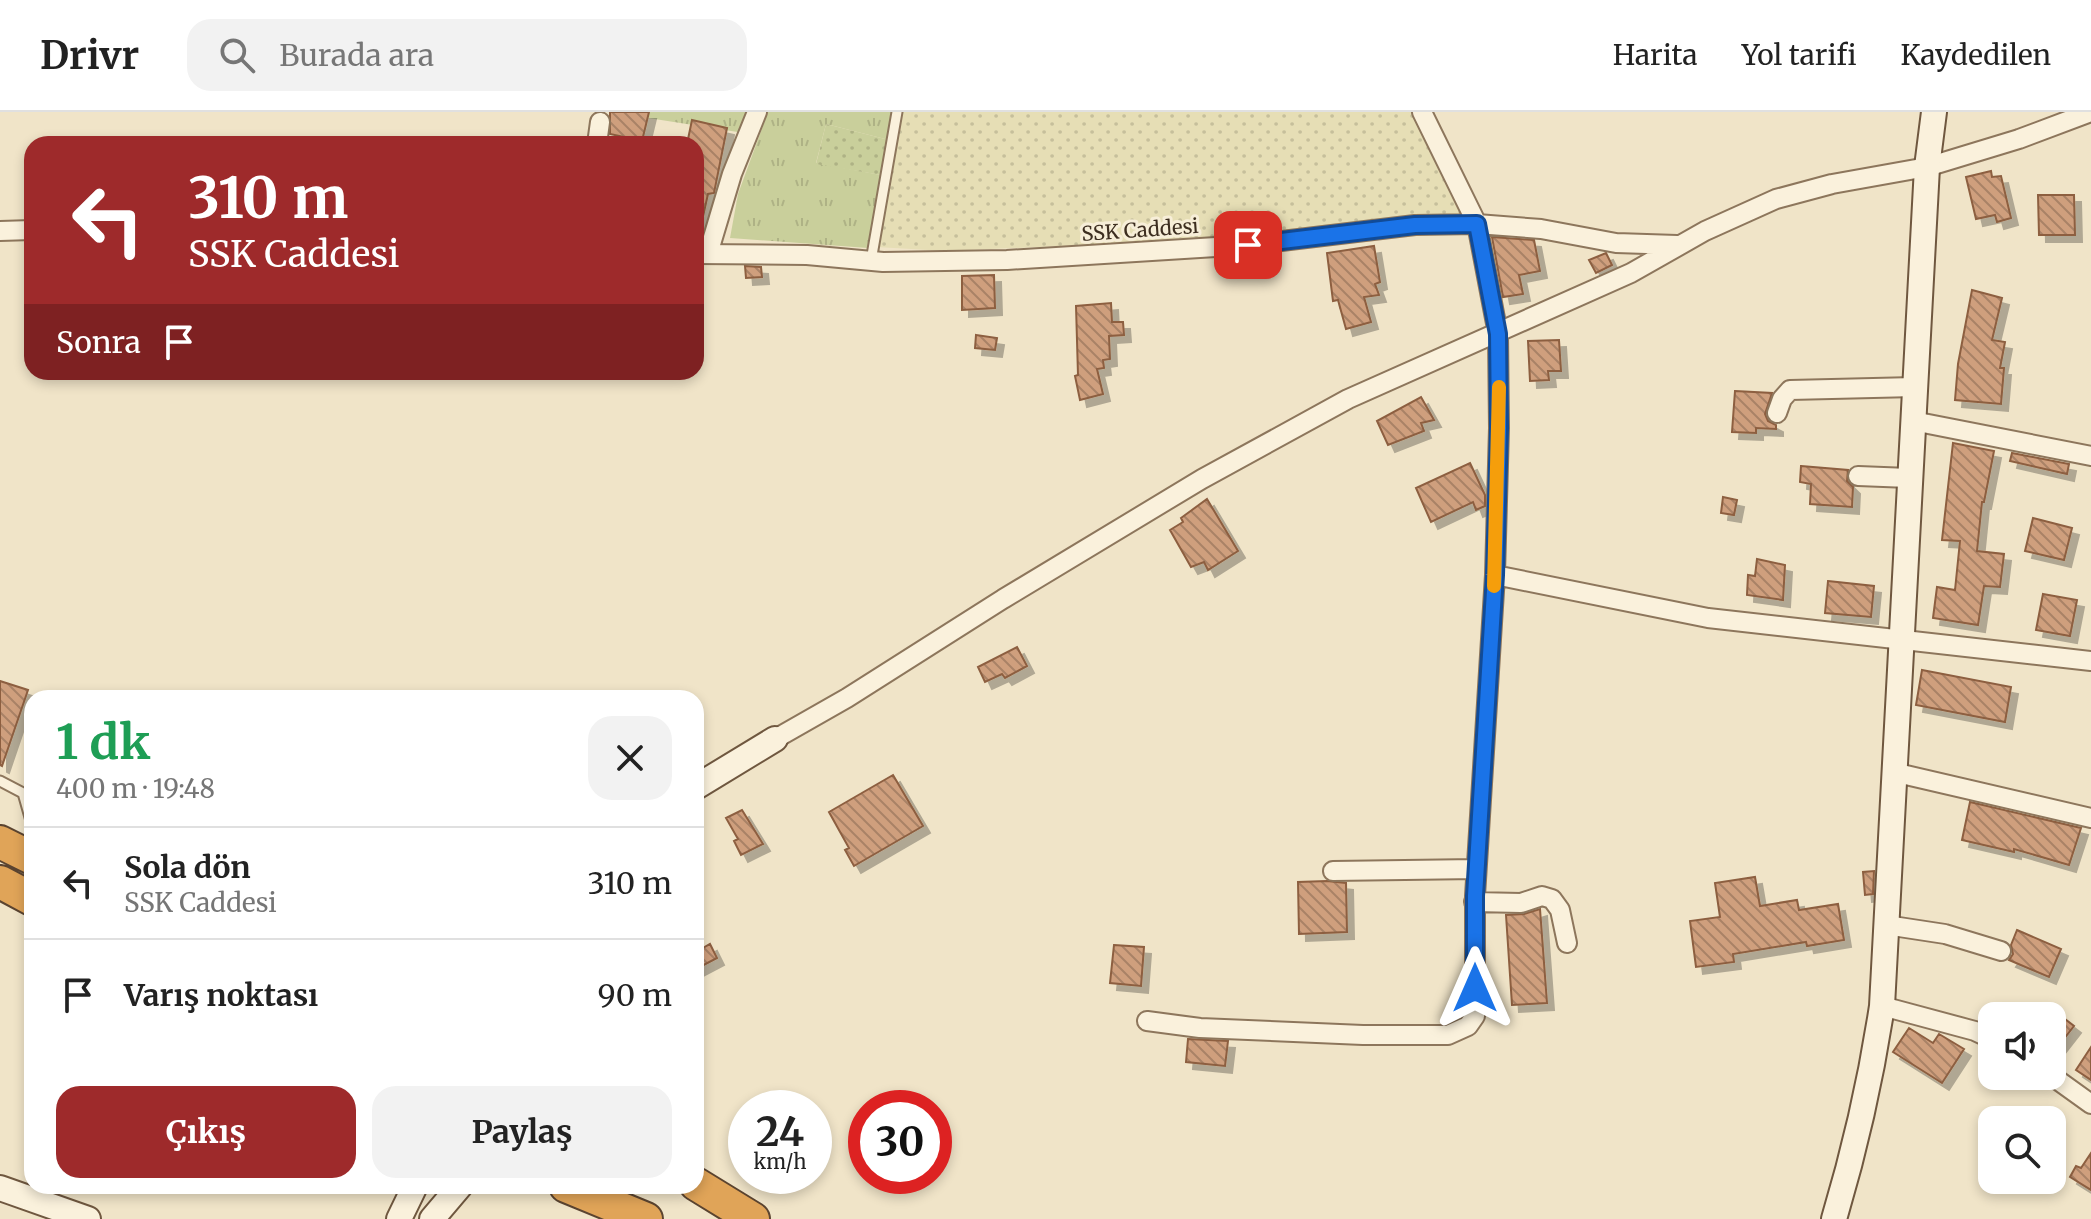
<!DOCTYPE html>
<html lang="tr">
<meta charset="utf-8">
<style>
:root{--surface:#fff;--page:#f2f2f2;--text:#222;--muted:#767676;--line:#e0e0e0;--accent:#9e2a2b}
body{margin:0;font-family:Merriweather,serif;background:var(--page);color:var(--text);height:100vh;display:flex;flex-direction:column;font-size:30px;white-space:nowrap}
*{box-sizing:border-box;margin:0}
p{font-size:26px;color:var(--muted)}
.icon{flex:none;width:44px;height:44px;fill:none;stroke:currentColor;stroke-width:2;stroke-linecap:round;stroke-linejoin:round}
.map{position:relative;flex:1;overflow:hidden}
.sheet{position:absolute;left:24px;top:578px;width:680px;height:504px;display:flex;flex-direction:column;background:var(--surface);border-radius:24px;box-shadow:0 4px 12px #0003}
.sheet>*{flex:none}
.guide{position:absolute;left:24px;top:24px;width:680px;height:244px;border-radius:24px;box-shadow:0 4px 12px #0003;background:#9e2a2b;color:#fff;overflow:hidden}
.controls{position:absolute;left:1978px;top:890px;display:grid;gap:16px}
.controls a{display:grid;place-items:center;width:88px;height:88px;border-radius:16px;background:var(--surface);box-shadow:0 4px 12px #0003;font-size:40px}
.speed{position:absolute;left:728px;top:978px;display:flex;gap:16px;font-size:40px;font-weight:700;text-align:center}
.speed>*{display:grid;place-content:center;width:104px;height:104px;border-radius:50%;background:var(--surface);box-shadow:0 4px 12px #0003;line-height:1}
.speed small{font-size:20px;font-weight:400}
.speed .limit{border:12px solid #d22;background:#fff;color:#111}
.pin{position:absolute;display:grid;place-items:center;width:68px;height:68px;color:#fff;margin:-34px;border-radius:16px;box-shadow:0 4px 12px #0006}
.me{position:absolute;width:88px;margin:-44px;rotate:0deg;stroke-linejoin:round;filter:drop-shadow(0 0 6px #0008)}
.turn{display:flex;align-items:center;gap:28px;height:168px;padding:0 32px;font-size:36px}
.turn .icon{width:104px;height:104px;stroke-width:2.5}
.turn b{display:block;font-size:56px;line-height:68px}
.then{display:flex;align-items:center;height:76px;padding:0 32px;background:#0003;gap:16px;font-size:30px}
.round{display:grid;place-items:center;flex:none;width:84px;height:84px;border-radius:24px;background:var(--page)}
.summary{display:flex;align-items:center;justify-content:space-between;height:136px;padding:0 32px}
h1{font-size:48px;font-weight:700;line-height:60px;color:#1e9e55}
.primary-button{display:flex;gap:16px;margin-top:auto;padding:16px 32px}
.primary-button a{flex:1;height:92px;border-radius:24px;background:var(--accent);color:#fff;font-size:32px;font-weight:700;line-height:92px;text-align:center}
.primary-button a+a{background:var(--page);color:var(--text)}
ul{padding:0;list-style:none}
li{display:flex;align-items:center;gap:24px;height:112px;padding:0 32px;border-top:2px solid var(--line)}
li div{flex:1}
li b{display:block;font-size:30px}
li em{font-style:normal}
header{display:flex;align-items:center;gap:48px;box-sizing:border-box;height:112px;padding:0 40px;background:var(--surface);border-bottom:2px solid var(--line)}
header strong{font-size:38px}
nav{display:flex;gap:44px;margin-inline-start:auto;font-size:28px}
.search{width:560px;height:72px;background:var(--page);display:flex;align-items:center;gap:20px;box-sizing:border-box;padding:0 28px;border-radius:24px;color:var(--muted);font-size:30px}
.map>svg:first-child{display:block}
.farmland{fill:url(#farmland-dots)}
.grass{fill:url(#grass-tufts)}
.garden{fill:url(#garden-dots)}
.building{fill:url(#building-back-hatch);stroke:#8d5f41;stroke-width:2;filter:url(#shadow)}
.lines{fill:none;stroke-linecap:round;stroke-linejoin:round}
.lane-casing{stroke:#8d765c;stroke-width:13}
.street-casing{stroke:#8d765c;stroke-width:22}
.secondary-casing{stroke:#6f573f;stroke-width:28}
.highway-casing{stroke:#5b4430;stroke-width:36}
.lane{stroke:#faf1dc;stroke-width:9}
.street{stroke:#faf1dc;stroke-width:18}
.secondary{stroke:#faf1dc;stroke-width:24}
.highway{stroke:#e0a458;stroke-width:32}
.route-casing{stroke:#114b97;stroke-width:20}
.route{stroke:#1a73e8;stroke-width:14}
.slow{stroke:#f59e0b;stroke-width:14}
.labels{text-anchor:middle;stroke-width:6;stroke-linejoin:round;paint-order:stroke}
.street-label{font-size:20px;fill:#3d2e20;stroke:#f7eed8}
</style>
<header>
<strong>Drivr</strong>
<div class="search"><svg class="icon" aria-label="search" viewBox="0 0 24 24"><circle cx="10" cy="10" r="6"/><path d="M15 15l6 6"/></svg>Burada ara</div>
<nav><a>Harita</a><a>Yol tarifi</a><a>Kaydedilen</a></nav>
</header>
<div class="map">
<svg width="2091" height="1107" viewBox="0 0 2091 1107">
<defs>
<pattern id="farmland-dots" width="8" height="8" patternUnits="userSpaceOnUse" patternTransform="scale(2)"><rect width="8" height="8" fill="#e6deb5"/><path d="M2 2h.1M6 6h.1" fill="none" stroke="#c6bf9b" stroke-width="1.8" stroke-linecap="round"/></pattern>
<pattern id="grass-tufts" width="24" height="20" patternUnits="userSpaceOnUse" patternTransform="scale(2)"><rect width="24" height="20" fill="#c9cf9b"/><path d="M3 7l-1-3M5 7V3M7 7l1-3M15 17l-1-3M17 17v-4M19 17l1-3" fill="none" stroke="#aeb285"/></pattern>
<pattern id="garden-dots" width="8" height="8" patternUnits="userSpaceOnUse" patternTransform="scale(2)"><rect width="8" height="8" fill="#c9cf9b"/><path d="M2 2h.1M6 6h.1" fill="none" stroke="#aeb285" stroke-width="1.8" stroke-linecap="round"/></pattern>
<pattern id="building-back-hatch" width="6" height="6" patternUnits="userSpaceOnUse" patternTransform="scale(2)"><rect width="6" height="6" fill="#cf9f7d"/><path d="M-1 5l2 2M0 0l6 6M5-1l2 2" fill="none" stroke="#a98266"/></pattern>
<filter id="shadow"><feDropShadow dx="7" dy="7" stdDeviation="0" flood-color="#0004"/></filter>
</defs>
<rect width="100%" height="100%" fill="#f0e4c8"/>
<path class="farmland" d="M900 0H1415L1463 105 1152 130 946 139 876 135Z"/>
<path class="grass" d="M610 0H750L744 21Z
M768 0H895L889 28 826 12 816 51 881 63 868 136 730 126 738 82Z"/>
<path class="garden" d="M826 12 889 28 881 63 816 52Z"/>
<path class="building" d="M610 0H649L642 29 610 22Z
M692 8 727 16 714 81 708 82 702 109H696V32H687Z
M1991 59 1992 65 2001 64 2011 106 1997 110 1995 103 1976 107 1966 65Z
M2038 83H2074L2075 123H2039Z
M1492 125 1534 128 1540 159 1519 163 1523 182 1503 185Z
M1374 134 1380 170 1375 172 1379 183 1364 185 1371 210 1346 217 1338 188 1333 189 1327 141Z
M1606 141 1612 153 1596 161 1589 148Z
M745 154 761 155 762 165 746 166Z
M994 163 995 196 962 198V164Z
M1972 178 2002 186 1992 228 2005 230 2000 256H2004L2001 292 1955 288 1958 252Z
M1111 191 1112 210H1123L1124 223 1109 224 1110 247 1103 248 1104 256 1097 257 1103 282 1080 288 1075 264 1078 263 1076 194Z
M976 223 997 226 995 238 975 236Z
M1559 228 1561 259H1548L1549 268 1530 269 1528 229Z
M1735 279 1772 281 1765 302 1768 309 1776 313V317L1756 316V321L1732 320Z
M1421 285 1434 308 1421 311 1424 319 1388 333 1377 309Z
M1953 331 1994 339 1984 390H1982L1977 439 2004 442 2000 475 1984 474 1978 513 1933 506 1937 475 1955 478 1960 429 1942 428Z
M2012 341 2069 352 2067 362 2010 349Z
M1470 351 1485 383V394L1476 398 1473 390 1431 410 1416 376Z
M1801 354 1848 358 1847 369 1853 375 1852 395 1810 392 1811 372 1800 370Z
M1723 385 1737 388 1734 403 1721 401Z
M1207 387 1238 439 1208 458 1204 450 1191 455 1170 418 1183 410 1181 406Z
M2033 406 2072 416 2064 448 2025 439Z
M1757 447 1785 453 1783 488 1747 483 1748 463 1755 464Z
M1828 469 1874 474 1871 505 1825 501Z
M2043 482 2077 488 2070 524 2036 518Z
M1017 535 1027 554 1005 566 1002 562 985 570 978 555Z
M1922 558 2011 575 2005 610 1916 593Z
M0 569 28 578 2 654 0 653Z
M893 663 923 714 854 754 845 738 849 736 829 700Z
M1970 690 2081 716 2069 753 2014 737V740L1962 728Z
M742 698 763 732 741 743 734 729 738 727 726 706Z
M1874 759 1873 782 1865 783 1863 760Z
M1755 765 1760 794 1797 788 1799 798 1838 792 1844 828 1807 834 1806 830 1733 842 1734 850 1696 855 1690 809 1720 805 1715 771Z
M1327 769 1346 771 1347 820 1299 822 1298 770Z
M1540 797 1547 891 1512 893 1506 803 1524 802Z
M2017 818 2061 837 2049 865 2009 848 2013 842 2011 833Z
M710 832 717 846 696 857V840Z
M1114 833 1144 835 1141 874 1110 871Z
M2052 897 2074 914 2052 942Z
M1909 916 1933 931 1939 922 1964 937 1942 971 1893 940Z
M1188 927 1228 929 1225 954 1186 950Z
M2091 935V968L2076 958Z
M2091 1041V1078L2070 1065 2076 1054 2081 1056Z"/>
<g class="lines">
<g class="lane-casing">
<path id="lane" d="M871 149 897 0
M0 669 23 681 31 709V737"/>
</g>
<g class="street-casing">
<path id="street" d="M597 32 600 10
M0 119 32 118
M696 142 807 143 883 150 1007 148 1248 133 1415 113 1477 112 1541 117 1616 131 1677 133
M708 142 732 62 757 0
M1777 301 1782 287 1790 278 1915 275
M1913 309 2091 344
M1858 364 1909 366
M1495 463 1708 506 2091 549
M775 627 847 586 1003 487 1202 367 1348 287 1631 161 1705 119 1776 87 1832 72 1927 55 2019 27 2091 0
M1893 660 2091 706
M1333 759 1476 757
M1474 790 1521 791 1542 784 1552 787 1560 798 1567 831
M1886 813 1945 822 2001 839
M1882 894 1975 919 1992 927
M1147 909 1200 916 1363 923H1448L1468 914 1475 904V784L1495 463 1499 316 1498 222 1477 112 1422 0
M2052 964 2091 992"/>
</g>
<g class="secondary-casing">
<path id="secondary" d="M696 675 775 627
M0 1076 88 1107
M399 1107 415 1074
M432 1107 460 1074
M1834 1107C1855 1037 1871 967 1882 894L1927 55 1934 0"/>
</g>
<g class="highway-casing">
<path id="highway" d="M0 730 32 746
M0 770 32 787
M696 1072 753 1107
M566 1074 646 1107"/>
</g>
<use href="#lane" class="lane"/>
<use href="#street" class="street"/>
<use href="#secondary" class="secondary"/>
<use href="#highway" class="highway"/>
</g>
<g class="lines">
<g class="route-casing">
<path id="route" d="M1248 133 1415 113 1477 112 1498 222 1499 316 1495 463 1475 784V876"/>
</g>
<use href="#route" class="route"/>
<path class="slow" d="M1494 474 1499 275"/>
</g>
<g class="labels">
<g class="street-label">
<text transform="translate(1140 118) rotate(-4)" y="7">SSK Caddesi</text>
</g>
</g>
</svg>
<div class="controls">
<a><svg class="icon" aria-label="sound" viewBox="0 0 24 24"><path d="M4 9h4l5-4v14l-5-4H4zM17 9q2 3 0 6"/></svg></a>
<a><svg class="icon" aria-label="search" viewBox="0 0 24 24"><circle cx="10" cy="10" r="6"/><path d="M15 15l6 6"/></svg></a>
</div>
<div class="speed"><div>24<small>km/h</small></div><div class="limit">30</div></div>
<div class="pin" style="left:1248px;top:133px;background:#d93025"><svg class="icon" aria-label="arrive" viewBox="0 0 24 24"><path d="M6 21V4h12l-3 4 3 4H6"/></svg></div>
<svg class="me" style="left:1475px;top:876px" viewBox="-20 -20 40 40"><path d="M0-17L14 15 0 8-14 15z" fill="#1a73e8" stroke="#fff" stroke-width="4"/></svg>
<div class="guide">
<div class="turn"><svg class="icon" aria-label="left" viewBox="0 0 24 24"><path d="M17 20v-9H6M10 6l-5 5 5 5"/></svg><div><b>310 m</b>SSK Caddesi</div></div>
<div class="then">Sonra<svg class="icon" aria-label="arrive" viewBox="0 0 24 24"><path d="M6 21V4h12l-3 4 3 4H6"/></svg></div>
</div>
<section class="sheet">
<div class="summary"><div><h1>1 dk</h1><p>400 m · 19:48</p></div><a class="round"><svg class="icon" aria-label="close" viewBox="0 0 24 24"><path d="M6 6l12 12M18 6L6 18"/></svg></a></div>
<ul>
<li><svg class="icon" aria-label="left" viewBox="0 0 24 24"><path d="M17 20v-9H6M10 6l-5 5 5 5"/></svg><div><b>Sola dön</b><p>SSK Caddesi</p></div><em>310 m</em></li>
<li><svg class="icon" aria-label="arrive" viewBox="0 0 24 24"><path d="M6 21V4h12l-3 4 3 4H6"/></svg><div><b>Varış noktası</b></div><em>90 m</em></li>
</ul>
<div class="primary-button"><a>Çıkış</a><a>Paylaş</a></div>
</section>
</div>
